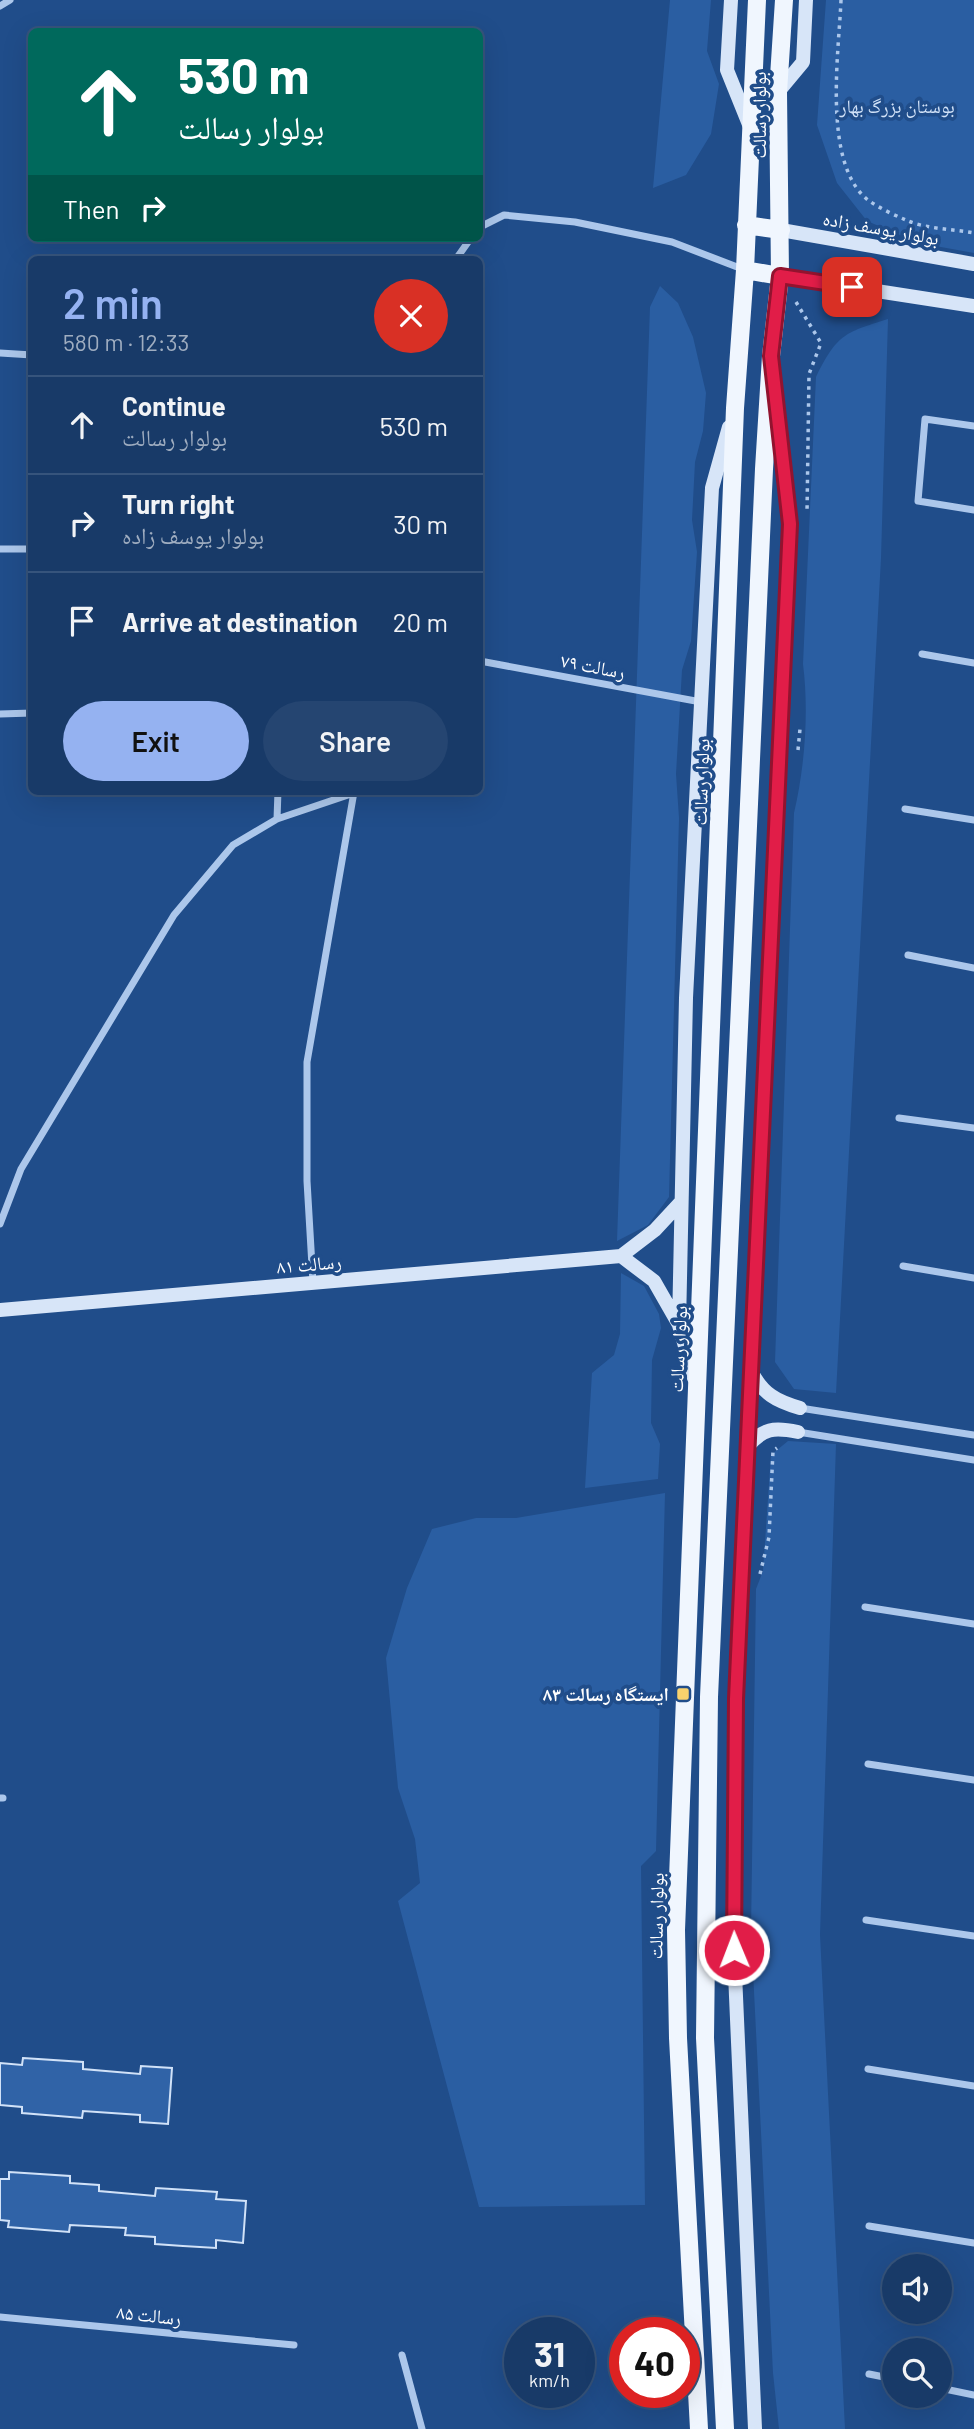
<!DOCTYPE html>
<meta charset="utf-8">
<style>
:root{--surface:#183a68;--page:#254571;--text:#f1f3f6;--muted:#9fadc0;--line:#36547c;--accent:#95b2f1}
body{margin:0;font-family:Barlow,"Noto Naskh Arabic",sans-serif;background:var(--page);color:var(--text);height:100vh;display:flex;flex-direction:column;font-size:26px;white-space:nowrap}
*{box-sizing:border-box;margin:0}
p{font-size:23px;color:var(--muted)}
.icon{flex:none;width:38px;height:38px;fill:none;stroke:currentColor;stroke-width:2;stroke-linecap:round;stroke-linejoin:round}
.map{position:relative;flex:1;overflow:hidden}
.panel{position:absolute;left:28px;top:256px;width:455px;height:539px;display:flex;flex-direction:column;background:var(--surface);border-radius:10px;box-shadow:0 7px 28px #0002,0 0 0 2px var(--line)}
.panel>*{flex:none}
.guide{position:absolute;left:28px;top:28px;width:455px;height:214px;border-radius:10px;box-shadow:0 7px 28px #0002,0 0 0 2px var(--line);background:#00695c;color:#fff;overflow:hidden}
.tools{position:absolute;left:882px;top:2254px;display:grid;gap:14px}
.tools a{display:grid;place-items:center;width:70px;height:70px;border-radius:50%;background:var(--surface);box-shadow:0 7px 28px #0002,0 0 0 2px var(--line);font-size:35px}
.speed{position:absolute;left:504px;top:2317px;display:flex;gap:14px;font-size:35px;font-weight:700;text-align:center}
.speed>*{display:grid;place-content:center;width:91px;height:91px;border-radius:50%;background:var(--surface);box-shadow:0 7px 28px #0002,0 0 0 2px var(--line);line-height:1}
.speed small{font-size:18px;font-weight:400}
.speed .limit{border:10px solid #d22;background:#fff;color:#111}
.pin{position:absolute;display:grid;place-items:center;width:60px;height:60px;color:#fff;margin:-30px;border-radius:14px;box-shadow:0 4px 10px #0006}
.me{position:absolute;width:77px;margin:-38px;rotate:359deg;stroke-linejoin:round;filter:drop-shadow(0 0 5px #0008)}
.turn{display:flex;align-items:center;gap:24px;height:147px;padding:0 35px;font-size:32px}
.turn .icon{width:91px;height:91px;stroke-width:2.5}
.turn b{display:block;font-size:49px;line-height:60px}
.then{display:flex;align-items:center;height:66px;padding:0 35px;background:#0003;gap:14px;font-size:26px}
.round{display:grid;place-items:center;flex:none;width:74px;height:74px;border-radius:37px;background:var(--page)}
.headline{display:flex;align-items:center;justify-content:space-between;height:119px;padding:0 35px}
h1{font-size:42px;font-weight:600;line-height:52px;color:var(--accent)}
.action{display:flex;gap:14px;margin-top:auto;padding:14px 35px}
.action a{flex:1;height:80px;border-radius:42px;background:var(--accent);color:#111;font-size:28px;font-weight:600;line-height:80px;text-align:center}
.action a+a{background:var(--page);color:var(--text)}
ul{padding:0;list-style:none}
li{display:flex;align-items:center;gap:21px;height:98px;padding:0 35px;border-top:2px solid var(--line)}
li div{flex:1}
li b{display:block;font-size:26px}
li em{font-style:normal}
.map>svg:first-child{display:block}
.green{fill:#2a5ea2}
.building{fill:#3063a7;stroke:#d1e2f8;stroke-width:2}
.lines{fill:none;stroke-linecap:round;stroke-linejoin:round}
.path{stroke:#acc7eb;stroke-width:3.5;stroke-dasharray:3.5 5;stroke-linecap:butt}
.street{stroke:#acc7eb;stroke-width:7}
.secondary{stroke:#d7e5f8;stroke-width:14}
.primary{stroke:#f0f6fe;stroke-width:18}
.route-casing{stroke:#92132f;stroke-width:18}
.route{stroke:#e11d48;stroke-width:12}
.poi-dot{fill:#f8d26d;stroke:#204d8a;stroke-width:2.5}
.labels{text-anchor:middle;stroke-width:7;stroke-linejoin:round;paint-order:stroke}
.park-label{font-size:19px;fill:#d1e2f8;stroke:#204d8a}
.street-label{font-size:19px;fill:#fff;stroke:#204d8a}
.poi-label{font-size:19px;font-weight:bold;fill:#fff;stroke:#204d8a;text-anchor:end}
</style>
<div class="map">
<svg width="974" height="2429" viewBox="0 0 974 2429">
<rect width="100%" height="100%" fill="#204d8a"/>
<path class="green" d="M670 0H711L707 51 719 84 711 134 686 175 653 188Z
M826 0H974V253L919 243 867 221 837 183 817 125Z
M660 286 678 303 693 337 706 393 703 431 695 462 692 520 697 552 691 641 682 670 676 774 679 818 669 1197 648 1225 617 1241 650 307Z
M888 319 881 558 836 1393 794 1389 775 1362 794 813C805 766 809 711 803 664L816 377C837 335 843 333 888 319Z
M621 1273 644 1286 659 1314 661 1328 652 1360 651 1423 660 1444 658 1479 585 1488 592 1373 614 1355 620 1334Z
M788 1441 836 1444 820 1935 845 2429H779L773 2373 751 1931 756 1589 763 1571 771 1455Z
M665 1493 656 1851 641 1866 645 2205 479 2207 398 1901 420 1883 415 1839 398 1788 386 1658 407 1588 432 1529 476 1518H516Z"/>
<path class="building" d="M23 2058 83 2062V2069L140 2074 141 2066 172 2068 168 2124 140 2122V2115L83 2111 82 2118 22 2113V2107L0 2105V2063L22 2065Z
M9 2172 70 2176V2183L99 2185V2191L155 2196 156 2188 188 2190 217 2192 216 2199 246 2201 243 2243 216 2240V2248L183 2246 155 2244V2237L125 2235 126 2228 70 2225 69 2232 8 2227 9 2221 0 2220V2179H9Z"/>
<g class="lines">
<path class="path" d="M841 0C839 52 822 164 868 200 879 208 894 215 906 220 925 229 953 229 974 233
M796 302 821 343 809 374 807 513
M798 750 800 729
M760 1574 769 1537 773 1451 777 1448"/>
<path class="street" d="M0 6 10 0
M480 227 504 215 575 222 672 242 745 270
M456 259 471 238
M0 353 32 355
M974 426 925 419 918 501 974 510
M0 549H32
M922 654 974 663
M480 661 701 702
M0 714 32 713
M905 809 974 820
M277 819 278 791
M908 955 974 968
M899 1118 974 1128
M0 1224 21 1169 174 915 233 845 277 819 354 793
M903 1266 974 1278
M313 1283 307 1181V1062L354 792
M800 1408 974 1435
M798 1432 974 1460
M865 1607 974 1624
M868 1764 974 1780
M0 1798H3
M866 1920 974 1936
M868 2069 974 2086
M869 2226 974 2243
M0 2317 294 2345
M402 2355 422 2429
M869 2374 894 2379
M940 2388 974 2395"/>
<path class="secondary" d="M731 0 727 70 750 127
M778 92 803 62 806 0
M781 230 974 264
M780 276 974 306
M621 1256 654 1281 678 1323
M621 1256 655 1230 680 1203
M0 1310 621 1256
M751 1371C763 1394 776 1401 800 1408
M694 1378 679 1325 686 998 712 488 729 427
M747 1447C763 1428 774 1427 798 1432
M755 2429 733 1928 736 1699 790 524 774 389"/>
<path class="primary" d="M746 225 781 230
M745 270 780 276
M699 2429 678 2038 676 1930 735 408 745 270 757 0
M725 2429 705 2038 709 1697 764 469 771 356 780 276 778 92 784 0"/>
</g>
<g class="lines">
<g class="route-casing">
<path id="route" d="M734 1950 736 1699 790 524 771 356 780 276 852 287"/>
</g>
<use href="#route" class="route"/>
</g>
<rect class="poi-dot" x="676" y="1687" width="14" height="14" rx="3.5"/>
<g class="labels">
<g class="park-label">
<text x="897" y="113">بوستان بزرگ بهار</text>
</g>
<g class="street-label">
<text transform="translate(759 115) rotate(-90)" y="7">بولوار رسالت</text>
<text transform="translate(881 228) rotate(10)" y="7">بولوار یوسف زاده</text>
<text transform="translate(593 666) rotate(11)" y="7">رسالت ۷۹</text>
<text transform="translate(701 782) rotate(-88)" y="7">بولوار رسالت</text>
<text transform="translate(309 1264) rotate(-5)" y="7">رسالت ۸۱</text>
<text transform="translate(678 1349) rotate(-87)" y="7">بولوار رسالت</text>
<text transform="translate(656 1916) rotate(-89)" y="7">بولوار رسالت</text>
<text transform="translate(149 2315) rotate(6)" y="7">رسالت ۸۵</text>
</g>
<g class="poi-label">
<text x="669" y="1701">ایستگاه رسالت ۸۳</text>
</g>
</g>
</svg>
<div class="tools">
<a><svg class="icon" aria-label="sound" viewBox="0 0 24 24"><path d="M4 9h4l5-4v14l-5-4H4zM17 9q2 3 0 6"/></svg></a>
<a><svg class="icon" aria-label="search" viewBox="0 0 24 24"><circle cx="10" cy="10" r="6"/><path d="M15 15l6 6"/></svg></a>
</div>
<div class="speed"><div>31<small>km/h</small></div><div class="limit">40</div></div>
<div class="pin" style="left:852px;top:287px;background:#d93025"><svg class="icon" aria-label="arrive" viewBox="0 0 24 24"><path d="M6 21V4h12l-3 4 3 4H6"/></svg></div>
<svg class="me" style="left:734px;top:1950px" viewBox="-20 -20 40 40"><circle r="17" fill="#e11d48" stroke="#fff" stroke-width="3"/><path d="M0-11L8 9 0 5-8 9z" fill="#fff"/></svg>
<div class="guide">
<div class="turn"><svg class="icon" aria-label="ahead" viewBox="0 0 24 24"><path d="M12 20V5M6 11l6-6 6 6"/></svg><div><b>530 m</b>بولوار رسالت</div></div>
<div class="then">Then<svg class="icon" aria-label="right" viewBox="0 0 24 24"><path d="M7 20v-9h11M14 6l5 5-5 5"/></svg></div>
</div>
<section class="panel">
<div class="headline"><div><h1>2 min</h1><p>580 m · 12:33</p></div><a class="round" style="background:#d93025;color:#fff"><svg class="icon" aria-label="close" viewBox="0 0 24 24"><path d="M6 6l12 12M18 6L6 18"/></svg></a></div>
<ul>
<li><svg class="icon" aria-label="ahead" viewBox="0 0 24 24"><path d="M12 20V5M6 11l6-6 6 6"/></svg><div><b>Continue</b><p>بولوار رسالت</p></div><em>530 m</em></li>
<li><svg class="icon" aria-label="right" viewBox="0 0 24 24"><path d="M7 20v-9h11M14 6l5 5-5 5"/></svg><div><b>Turn right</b><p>بولوار یوسف زاده</p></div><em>30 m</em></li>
<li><svg class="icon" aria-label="arrive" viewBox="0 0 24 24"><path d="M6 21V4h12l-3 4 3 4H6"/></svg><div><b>Arrive at destination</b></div><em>20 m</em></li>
</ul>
<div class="action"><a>Exit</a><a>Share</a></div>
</section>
</div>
